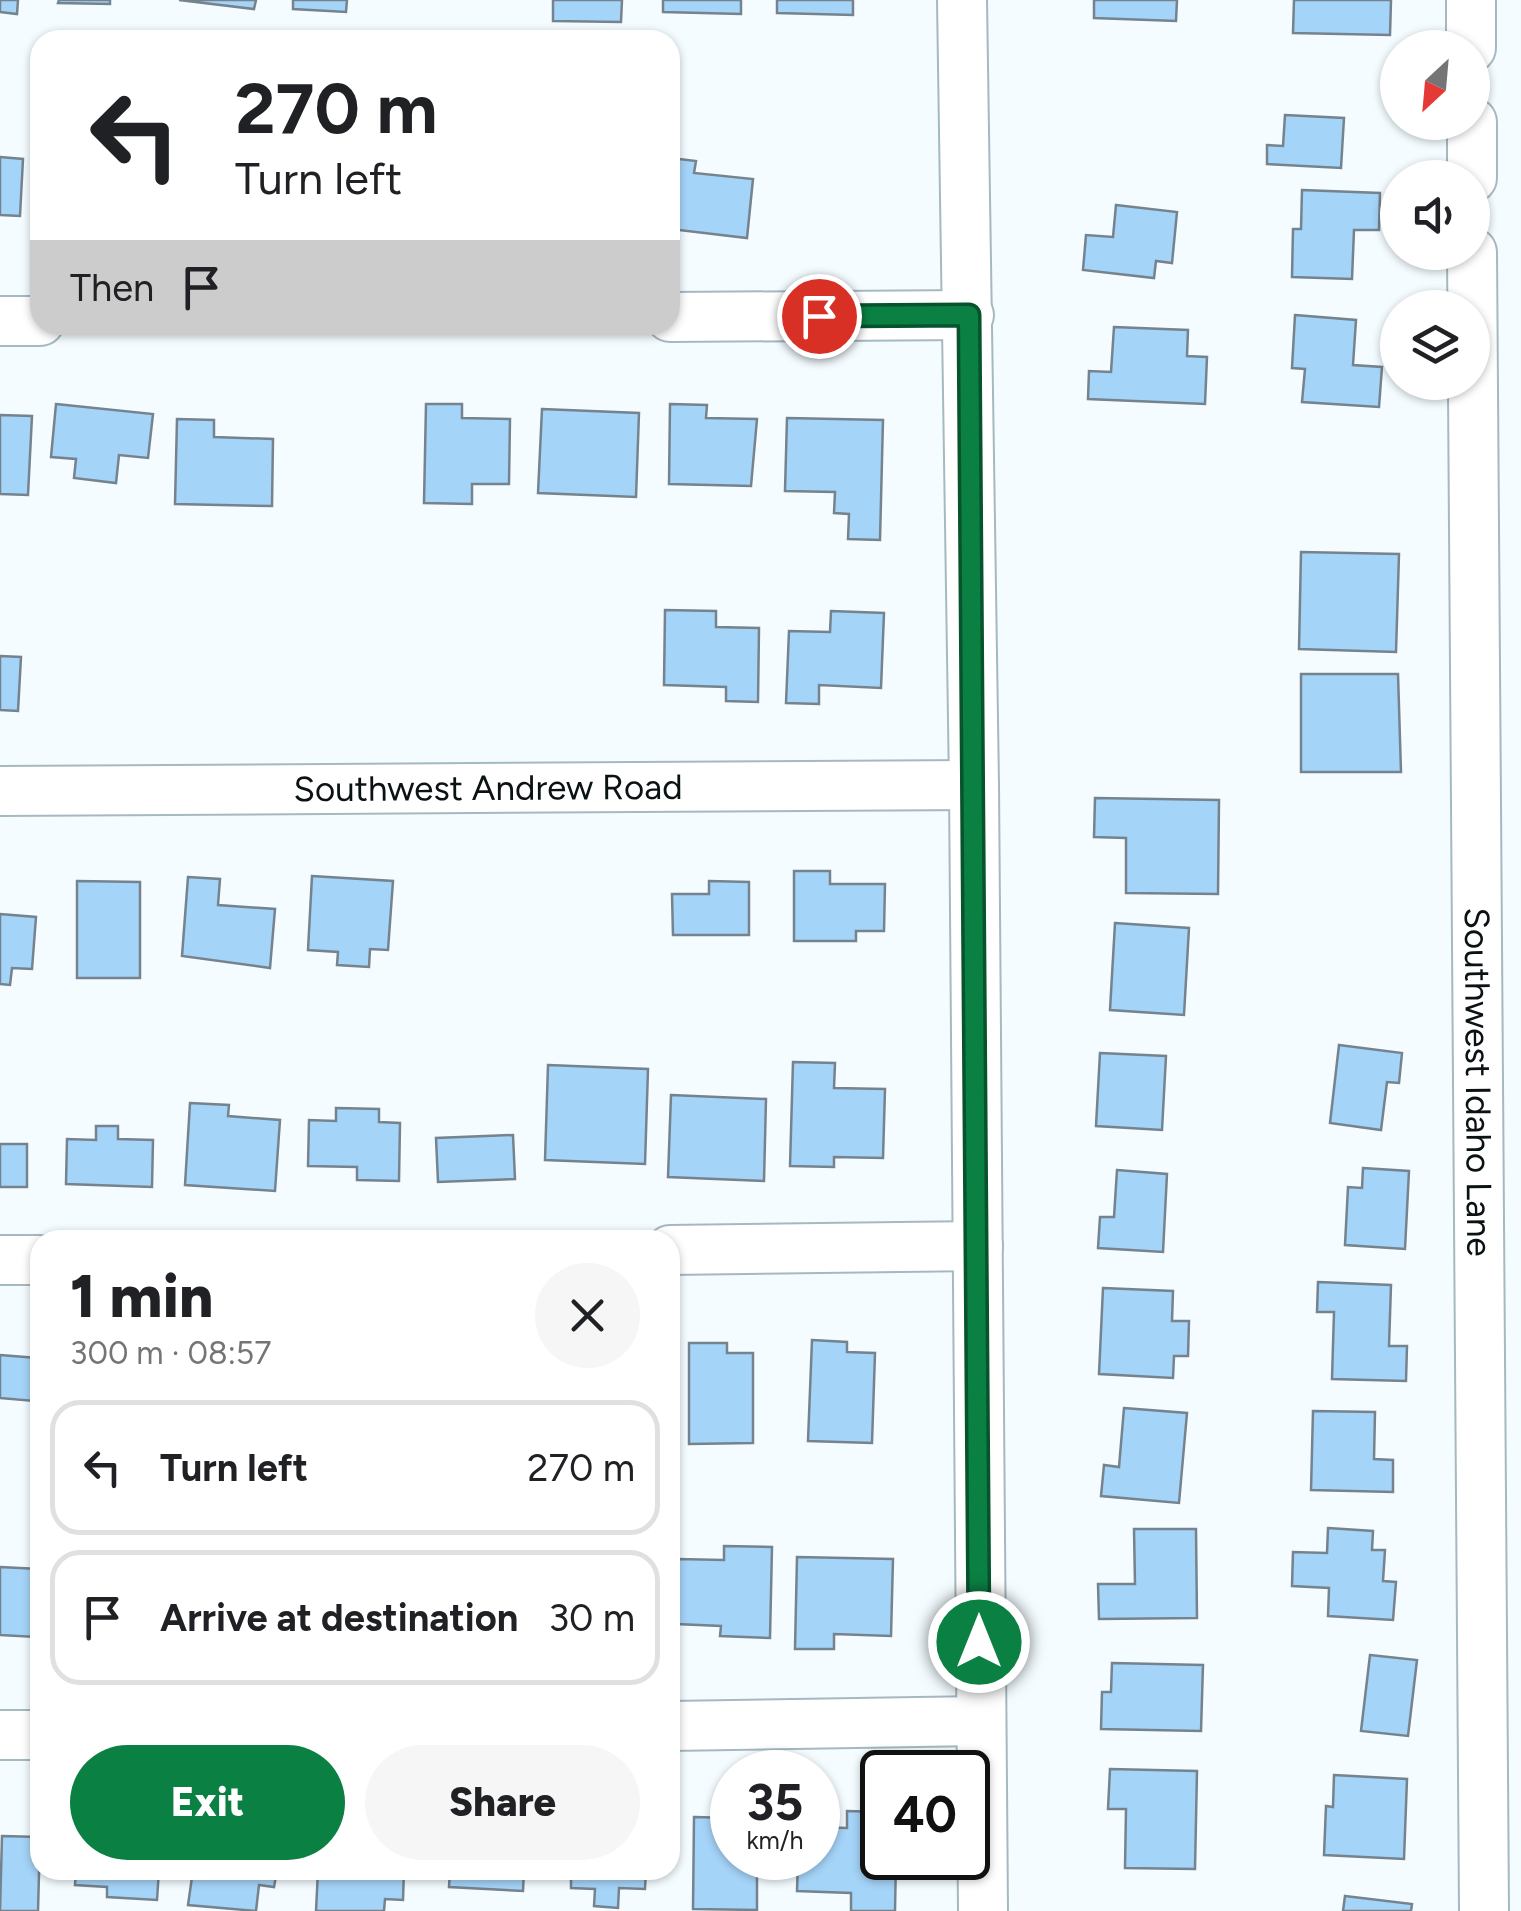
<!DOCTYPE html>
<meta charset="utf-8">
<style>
:root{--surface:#fff;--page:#f6f6f6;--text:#202124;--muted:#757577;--line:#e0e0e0;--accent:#0b8043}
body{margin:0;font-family:Figtree,sans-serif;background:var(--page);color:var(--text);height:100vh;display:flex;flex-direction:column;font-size:38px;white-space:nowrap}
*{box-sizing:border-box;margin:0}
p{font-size:32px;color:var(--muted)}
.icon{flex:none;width:55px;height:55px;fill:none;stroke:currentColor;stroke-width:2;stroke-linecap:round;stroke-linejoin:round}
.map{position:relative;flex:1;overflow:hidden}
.drawer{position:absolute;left:30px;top:1230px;width:650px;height:650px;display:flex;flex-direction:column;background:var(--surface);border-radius:30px;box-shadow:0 2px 8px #0004}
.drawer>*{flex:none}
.banner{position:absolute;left:30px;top:30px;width:650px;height:305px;border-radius:30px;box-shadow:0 2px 8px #0004;background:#fff;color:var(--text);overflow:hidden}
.needle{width:65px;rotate:206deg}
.controls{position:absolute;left:1380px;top:30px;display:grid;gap:20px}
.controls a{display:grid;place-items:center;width:110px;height:110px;border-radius:50%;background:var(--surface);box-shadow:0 2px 8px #0004;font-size:50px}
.speed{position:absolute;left:710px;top:1750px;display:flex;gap:20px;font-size:50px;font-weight:700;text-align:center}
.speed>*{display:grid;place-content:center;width:130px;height:130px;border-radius:50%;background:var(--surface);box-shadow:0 2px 8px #0004;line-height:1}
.speed small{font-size:25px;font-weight:400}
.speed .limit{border:5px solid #111;border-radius:15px;background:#fff;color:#111}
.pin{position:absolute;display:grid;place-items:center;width:85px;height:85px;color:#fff;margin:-42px;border:5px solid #fff;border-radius:50%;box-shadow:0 2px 10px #0007}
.me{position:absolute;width:110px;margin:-55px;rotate:0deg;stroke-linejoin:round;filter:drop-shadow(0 0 8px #0008)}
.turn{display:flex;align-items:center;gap:35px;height:210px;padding:0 40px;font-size:45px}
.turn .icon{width:130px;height:130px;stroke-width:2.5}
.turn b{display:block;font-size:70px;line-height:85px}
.then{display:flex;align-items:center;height:95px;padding:0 40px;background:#0003;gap:20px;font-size:38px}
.round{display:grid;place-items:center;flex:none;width:105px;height:105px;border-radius:52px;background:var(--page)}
.summary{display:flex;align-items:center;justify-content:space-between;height:170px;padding:0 40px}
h1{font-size:60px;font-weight:800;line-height:75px}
.cta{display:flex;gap:20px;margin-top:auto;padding:20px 40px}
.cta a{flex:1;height:115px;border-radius:60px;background:var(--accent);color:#fff;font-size:40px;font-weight:800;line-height:115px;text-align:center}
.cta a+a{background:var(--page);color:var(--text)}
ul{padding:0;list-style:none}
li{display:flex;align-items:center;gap:30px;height:135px;margin:0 20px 15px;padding:0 20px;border:5px solid var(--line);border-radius:30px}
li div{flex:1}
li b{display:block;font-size:38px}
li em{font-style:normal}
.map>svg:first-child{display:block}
.building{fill:#a5d4f9;stroke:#75838e;stroke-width:2.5}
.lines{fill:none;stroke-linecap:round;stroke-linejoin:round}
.minor-casing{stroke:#a6b9c0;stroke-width:52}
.minor{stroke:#fff;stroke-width:48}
.route-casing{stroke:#07532c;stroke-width:25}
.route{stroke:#0b8043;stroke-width:18}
.labels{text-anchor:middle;stroke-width:9;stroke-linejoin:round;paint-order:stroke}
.street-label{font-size:35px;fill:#0b1214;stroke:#f4fcff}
</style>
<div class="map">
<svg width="1521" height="1911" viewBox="0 0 1521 1911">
<rect width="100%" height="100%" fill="#f4fcff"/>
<path class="building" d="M0 0H18L17 14 0 12Z
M59 0H110V4L58 3Z
M179 0H256L254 9Z
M293 0H347L346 12 293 9Z
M553 0H622L621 22 553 21Z
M663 0H741V14L663 12Z
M777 0H853V15L777 13Z
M1094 0H1177L1176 21 1094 18Z
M1294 0H1391L1390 35 1293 33Z
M1285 115 1344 118 1341 168 1267 164V145L1283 146Z
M0 157 23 159 20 216 0 215Z
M671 158 696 161 694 173 753 179 747 238 670 229Z
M1302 190 1380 193 1379 230H1354L1352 279 1292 277 1293 229H1301Z
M1116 205 1177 212 1172 263 1156 261 1154 278 1083 270 1086 235 1113 237Z
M1295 315 1356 320 1353 365 1382 367 1379 407 1302 402 1305 369 1292 368Z
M1114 327 1188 330 1187 356 1207 357 1205 404 1088 399 1089 371 1111 372Z
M56 404 153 414 148 458 119 455 116 483 74 478 76 459 51 457Z
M426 404H462V418L510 419 509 484H472V504L424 503Z
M670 404 707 405 706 418 757 419 751 486 669 484Z
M542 409 639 413 636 497 538 493Z
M0 415 32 416 28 495 0 494Z
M787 418 883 420 880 540 848 539 849 514 834 513 835 492 785 491Z
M177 419 214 420V437L273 439 272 506 175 504Z
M1301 552 1399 554 1396 652 1299 649Z
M665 610 716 611V627L759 628 758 702 726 701V687L664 685Z
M831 611 884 613 881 688 819 685V704L786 703 789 631 830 632Z
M0 656 21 657 18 711 0 710Z
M1301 674H1398L1401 772H1301Z
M1095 798 1219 800 1218 894 1126 893V838L1094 837Z
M794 871H830V884H885L884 931H856V941H794Z
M312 876 393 881 388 950 370 949 369 967 337 965 338 952 308 950Z
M188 877 220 879 218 905 275 909 270 968 182 956Z
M77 881 140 882V978H77Z
M709 881 749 882V935H673L672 894H709Z
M0 914 36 917 32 969 12 968 10 985 0 984Z
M1115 923 1189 928 1184 1015 1110 1010Z
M1339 1045 1402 1053 1399 1083 1387 1082 1381 1130 1330 1123Z
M1100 1053 1166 1056 1162 1130 1096 1126Z
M793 1062 835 1063 834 1088 885 1089 883 1158 834 1157V1167L790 1166Z
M548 1065 648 1069 645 1164 545 1160Z
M671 1095 766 1099 764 1181 668 1177Z
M190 1103 229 1105 228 1116 280 1120 275 1191 185 1185Z
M336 1108 379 1109V1122L400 1123 399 1181 357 1180V1167L308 1166 309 1120 336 1121Z
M96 1126H118V1139L153 1140 152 1187 66 1184 67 1139 96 1140Z
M513 1135 515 1179 438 1182 436 1138Z
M0 1144H27V1187H0Z
M1363 1168 1409 1171 1405 1249 1345 1245 1348 1187 1362 1188Z
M1117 1170 1167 1174 1163 1252 1098 1248 1100 1217H1114Z
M1318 1282 1391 1285 1389 1346H1407L1406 1381 1332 1379 1334 1312H1317Z
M1103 1288 1173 1291 1172 1321H1189L1188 1356H1174L1173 1378 1099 1374Z
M812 1340 847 1342V1352L875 1353 872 1443 808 1441Z
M689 1343H727V1353H753V1443L689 1444Z
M0 1355 37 1358 34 1401 0 1398Z
M1124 1408 1187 1413 1179 1503 1101 1496 1104 1465 1119 1467Z
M1313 1411 1375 1412 1374 1459 1393 1460V1492L1311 1490Z
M1328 1528 1373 1531 1372 1550H1385L1383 1581 1396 1582 1393 1620 1328 1616 1329 1588 1292 1586 1293 1552 1327 1553Z
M1134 1529H1196L1197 1618 1099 1619 1098 1584H1135Z
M724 1546 772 1547 770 1638 720 1636 721 1626 676 1624 678 1559 724 1560Z
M797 1557 893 1559 891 1636 834 1634V1649H795Z
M0 1567 39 1569 36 1637 0 1635Z
M1370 1655 1417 1660 1408 1736 1361 1731Z
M1112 1663 1203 1665 1201 1731 1101 1729 1102 1692H1111Z
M1110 1769 1197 1771 1195 1869 1125 1868 1126 1809H1108Z
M1334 1775 1407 1779 1404 1859 1324 1855 1326 1806 1333 1807Z
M847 1811 882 1812V1858H896L895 1911H851V1893L797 1891 798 1858H818V1827L847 1828Z
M694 1817 732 1818V1858H757V1910L693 1909Z
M2 1836 40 1837 38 1911H0Z
M76 1870H159L157 1900 107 1897V1887L75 1885Z
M193 1870H277L274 1887 259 1885 256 1911 188 1905Z
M318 1870H404L403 1900 385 1899 384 1911H316Z
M450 1870H524L523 1891 449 1887Z
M571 1870H646L645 1889 619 1888 618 1908 594 1906 595 1889 571 1888Z
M1345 1896 1412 1904 1411 1911H1343Z"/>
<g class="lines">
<g class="minor-casing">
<g id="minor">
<path d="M962 0 974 785 983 1911"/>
<path d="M1471 0V48"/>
<path d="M1472 122V178"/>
<path id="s1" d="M1472 252 1484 1911"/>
<path d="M670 317 969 315"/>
<path d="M0 321H40"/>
<path id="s2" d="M0 791 974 785"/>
<path d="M670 1250 978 1246"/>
<path d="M0 1260H40"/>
<path d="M670 1726 980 1721"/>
<path d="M0 1735H40"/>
</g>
</g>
<use href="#minor" class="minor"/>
</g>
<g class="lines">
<g class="route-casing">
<path id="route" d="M819 316 969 315 979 1642"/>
</g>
<use href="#route" class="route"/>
</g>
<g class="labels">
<g class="street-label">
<text dy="12" stroke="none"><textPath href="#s2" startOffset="488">Southwest Andrew Road</textPath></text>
<text dy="12" stroke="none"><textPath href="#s1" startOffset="830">Southwest Idaho Lane</textPath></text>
</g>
</g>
</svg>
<div class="controls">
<a><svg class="needle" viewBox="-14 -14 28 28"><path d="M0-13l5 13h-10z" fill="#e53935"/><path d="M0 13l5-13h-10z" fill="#757577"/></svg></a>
<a><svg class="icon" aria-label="sound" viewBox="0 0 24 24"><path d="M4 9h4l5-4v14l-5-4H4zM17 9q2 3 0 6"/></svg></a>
<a><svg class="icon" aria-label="layers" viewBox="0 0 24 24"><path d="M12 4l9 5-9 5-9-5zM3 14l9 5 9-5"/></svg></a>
</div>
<div class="speed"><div>35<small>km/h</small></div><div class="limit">40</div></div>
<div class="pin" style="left:819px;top:316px;background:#d93025"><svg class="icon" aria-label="arrive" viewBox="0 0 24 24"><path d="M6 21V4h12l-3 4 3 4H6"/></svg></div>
<svg class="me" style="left:979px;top:1642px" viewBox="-20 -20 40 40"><circle r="17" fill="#0b8043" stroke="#fff" stroke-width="3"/><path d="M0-11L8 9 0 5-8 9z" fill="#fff"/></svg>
<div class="banner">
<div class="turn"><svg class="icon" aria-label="left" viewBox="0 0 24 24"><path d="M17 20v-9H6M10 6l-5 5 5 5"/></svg><div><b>270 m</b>Turn left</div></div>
<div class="then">Then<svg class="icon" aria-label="arrive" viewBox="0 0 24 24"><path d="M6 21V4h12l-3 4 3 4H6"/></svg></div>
</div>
<section class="drawer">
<div class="summary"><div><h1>1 min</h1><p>300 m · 08:57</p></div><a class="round"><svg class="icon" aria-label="close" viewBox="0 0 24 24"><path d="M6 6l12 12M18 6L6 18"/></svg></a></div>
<ul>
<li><svg class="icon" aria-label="left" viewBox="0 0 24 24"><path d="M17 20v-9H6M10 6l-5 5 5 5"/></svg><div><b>Turn left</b></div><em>270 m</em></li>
<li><svg class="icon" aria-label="arrive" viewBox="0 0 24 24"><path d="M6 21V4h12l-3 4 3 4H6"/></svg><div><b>Arrive at destination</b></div><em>30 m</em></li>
</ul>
<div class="cta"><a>Exit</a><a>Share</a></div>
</section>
</div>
